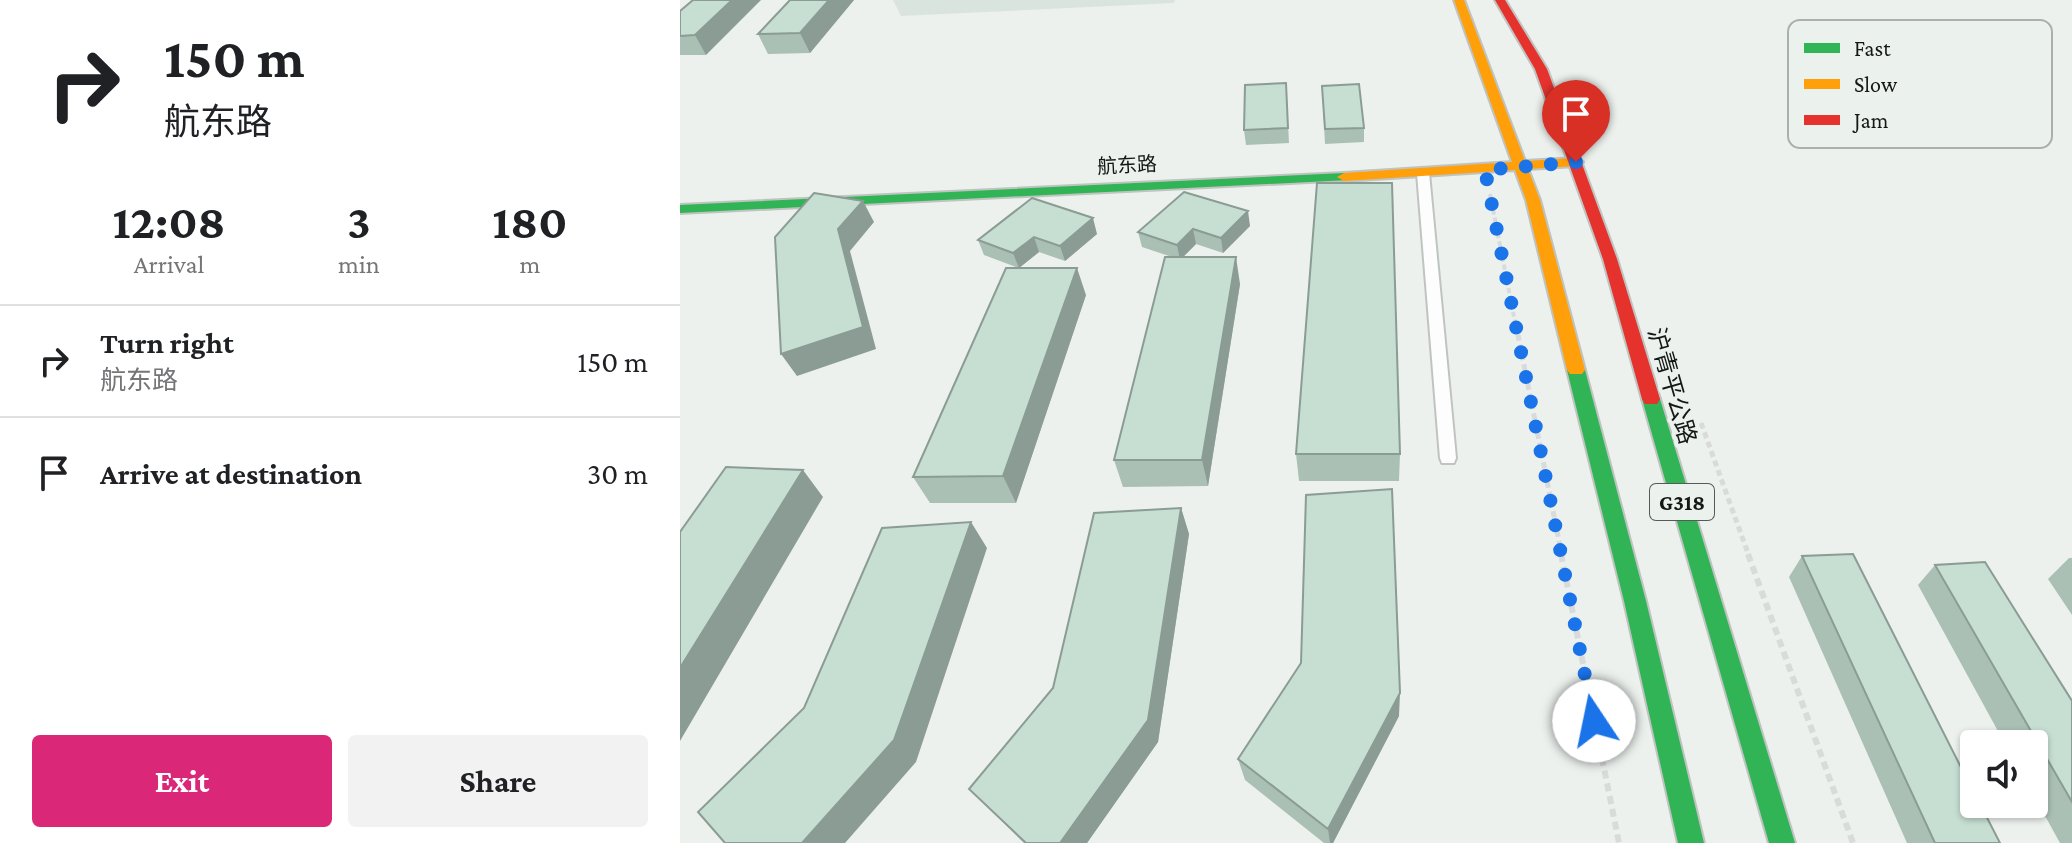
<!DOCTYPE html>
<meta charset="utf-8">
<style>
:root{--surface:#fff;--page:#f2f2f2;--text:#202124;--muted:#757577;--line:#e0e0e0;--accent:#db2777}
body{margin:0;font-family:"Crimson Pro","Noto Sans SC",serif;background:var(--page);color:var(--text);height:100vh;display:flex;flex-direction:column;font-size:30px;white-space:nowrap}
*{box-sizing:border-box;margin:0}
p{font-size:26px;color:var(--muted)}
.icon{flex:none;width:44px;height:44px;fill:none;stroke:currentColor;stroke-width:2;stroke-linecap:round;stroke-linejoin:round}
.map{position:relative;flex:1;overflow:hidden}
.sheet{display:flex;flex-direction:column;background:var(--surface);width:680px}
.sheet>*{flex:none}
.banner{background:#fff;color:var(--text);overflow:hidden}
.tools{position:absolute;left:1280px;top:730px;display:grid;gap:16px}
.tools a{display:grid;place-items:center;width:88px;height:88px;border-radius:8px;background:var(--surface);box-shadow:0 2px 6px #0004;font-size:40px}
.pin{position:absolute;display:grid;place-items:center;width:68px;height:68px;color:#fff;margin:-82px -34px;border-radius:50% 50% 50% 0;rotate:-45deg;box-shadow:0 0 8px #0007}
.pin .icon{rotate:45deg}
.me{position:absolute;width:88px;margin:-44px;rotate:349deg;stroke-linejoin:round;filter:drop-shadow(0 0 6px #0008)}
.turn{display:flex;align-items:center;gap:28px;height:168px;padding:0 32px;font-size:36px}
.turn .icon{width:104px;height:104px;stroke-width:2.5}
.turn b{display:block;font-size:56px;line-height:68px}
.eta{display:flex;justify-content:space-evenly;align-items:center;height:136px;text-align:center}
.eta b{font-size:48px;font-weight:700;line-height:56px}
.cta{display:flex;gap:16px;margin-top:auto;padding:16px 32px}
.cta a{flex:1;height:92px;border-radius:8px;background:var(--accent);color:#fff;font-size:32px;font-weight:700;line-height:92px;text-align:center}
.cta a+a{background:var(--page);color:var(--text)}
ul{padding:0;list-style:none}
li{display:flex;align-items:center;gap:24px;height:112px;padding:0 32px;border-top:2px solid var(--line)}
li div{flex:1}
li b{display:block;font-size:30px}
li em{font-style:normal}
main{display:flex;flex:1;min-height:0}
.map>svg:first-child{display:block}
.built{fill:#dae4df}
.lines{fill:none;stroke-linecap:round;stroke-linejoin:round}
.lane-casing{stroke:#c0c4c1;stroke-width:4}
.fast-casing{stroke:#c0c4c1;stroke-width:4}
.slow-casing{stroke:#c0c4c1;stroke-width:4}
.jam-casing{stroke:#c0c4c1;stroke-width:4}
.path-far2{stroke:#d9dada;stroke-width:4;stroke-dasharray:5 3;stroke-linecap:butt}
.path-far1{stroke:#d9dada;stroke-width:5;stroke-dasharray:6 4;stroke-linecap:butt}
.path{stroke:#d9dada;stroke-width:6;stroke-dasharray:8 5;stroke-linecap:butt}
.lane{fill:#fcfdfc;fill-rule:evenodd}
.fast{fill:#30b455;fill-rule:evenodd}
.slow{fill:#ff9f0a;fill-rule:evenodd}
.jam{fill:#e5322d;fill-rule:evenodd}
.wall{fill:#abc0b5}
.shaded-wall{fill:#8b9c94}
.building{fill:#c7dfd3;stroke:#8b9c94;stroke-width:2}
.route{stroke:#1a73e8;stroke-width:14;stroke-dasharray:0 25.2}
.labels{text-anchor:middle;stroke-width:8;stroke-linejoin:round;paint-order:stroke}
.far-street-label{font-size:20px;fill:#151716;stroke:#ebf2ee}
.shield{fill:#ebf2ee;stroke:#555957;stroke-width:2}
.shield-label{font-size:22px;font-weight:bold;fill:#151716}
.street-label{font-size:24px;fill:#151716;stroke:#ebf2ee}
.key{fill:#ebf2ee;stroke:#abb0ad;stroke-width:2}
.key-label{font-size:22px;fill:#151716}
</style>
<main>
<section class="sheet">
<div class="banner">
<div class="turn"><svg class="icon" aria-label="right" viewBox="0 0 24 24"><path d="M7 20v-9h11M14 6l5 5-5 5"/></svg><div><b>150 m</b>航东路</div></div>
</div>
<div class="eta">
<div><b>12:08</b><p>Arrival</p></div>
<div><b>3</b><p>min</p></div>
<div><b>180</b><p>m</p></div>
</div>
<ul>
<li><svg class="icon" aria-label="right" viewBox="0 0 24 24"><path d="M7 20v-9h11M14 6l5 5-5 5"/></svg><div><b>Turn right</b><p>航东路</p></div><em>150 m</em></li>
<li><svg class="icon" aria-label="arrive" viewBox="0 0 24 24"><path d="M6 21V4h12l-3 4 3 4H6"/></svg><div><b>Arrive at destination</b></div><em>30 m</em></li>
</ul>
<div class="cta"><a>Exit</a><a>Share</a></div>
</section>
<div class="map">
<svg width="1392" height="843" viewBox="0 0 1392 843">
<rect width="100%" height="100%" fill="#ecf1ee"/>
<path class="built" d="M213 0H495L494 3 221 16Z"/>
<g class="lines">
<g class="lane-casing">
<path id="lane" d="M743 169 749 173 776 458 774 463H762L760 458 737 173Z"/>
</g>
<g class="fast-casing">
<path id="fast" d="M664 173 669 174V180L0 213V205Z
M896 364 905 370 966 601 1024 843H998L944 601 887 370Z
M971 393 980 399 1115 843H1089L962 399Z"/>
</g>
<g class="slow-casing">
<path id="slow" d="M774 0H784L845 161 896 158 903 162 896 166 848 169 860 200 905 370 902 374H890L887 370 846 200 835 170 664 181 657 177 664 173 832 162Z"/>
</g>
<g class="jam-casing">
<path id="jam" d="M815 0H825L867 69 937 259 980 399 977 404H965L962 399 923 259 855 69Z"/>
</g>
<path class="path-far2" d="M810 194 836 327"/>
<path class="path-far1" d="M836 325 882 556
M1021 423 1069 556"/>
<path class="path" d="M881 554 939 843
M1068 554 1173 843"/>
<use href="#lane" class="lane"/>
<use href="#fast" class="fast"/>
<use href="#slow" class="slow"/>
<use href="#jam" class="jam"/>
</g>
<path class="wall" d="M13 0 26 55H0V11Z
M110 0H174L130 53 88 54 78 34Z
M606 83 609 143 566 145 564 130Z
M642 86 684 128V142L645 144Z
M570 226 543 253 516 244 503 257 560 284 528 486 443 487 434 460 492 257 462 247 458 232Z
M417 234 385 261 359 252 339 268 304 255 298 240Z
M406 295 336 503H250L233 477Z
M616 454H720L719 481H619Z
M501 508 509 534 478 742 407 843H344L289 789 373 688Z
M1122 556 1320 843H1227L1109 577Z
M1389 558H1392V615L1368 579Z
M1255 565 1392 701V843H1380L1354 796V744H1325L1238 585Z
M621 663 719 716 653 843H644L565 780 558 759Z"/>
<path class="shaded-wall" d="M52 0H81L26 55 15 35Z
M149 0H174L130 53 120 33Z
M183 201 194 222 170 251 196 349 117 376 101 354 158 229Z
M568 211 570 226 543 253 541 238Z
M413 218 417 234 385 261 380 246Z
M513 229 516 244 500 260 497 245Z
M354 237 359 252 339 268 333 253Z
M556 257 560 284 528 486 522 460Z
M397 268 406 295 336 503 323 476Z
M123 470 143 497 0 741V668Z
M501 508 509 534 478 742 407 843H380Z
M291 522 307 548 236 762 165 843H122Z
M720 693 719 716 653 843H650L648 829Z"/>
<path class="building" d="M13 0H52L15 35 0 36V11Z
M110 0H149L120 33 78 34Z
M606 83 608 128 564 130 565 85Z
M679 84 684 128 645 129 642 86Z
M637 183H712L720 454H616Z
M504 192 568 211 541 238 513 229 497 245 458 232Z
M134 193 183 201 158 229 183 327 101 354 95 237Z
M352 198 413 218 380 246 354 237 333 253 298 240Z
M485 257H556L522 460H434Z
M326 268H397L323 476 233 477Z
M46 467 123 470 0 668V532Z
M712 489 720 693 648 829 558 759 621 663 626 495Z
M501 508 468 720 380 843H346L289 789 373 688 414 513Z
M291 522 214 740 122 843H45L18 812 124 708 202 528Z
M1173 554 1294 793V804H1300L1320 843H1255L1122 556Z
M1305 562 1392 701V802L1255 565Z"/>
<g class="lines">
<path class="route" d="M896 162 805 170 914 721"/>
</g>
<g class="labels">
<g class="far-street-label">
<text transform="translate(447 165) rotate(-3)" y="7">航东路</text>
</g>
<rect class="shield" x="970" y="484" width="64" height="36" rx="6"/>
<g class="shield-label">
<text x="1002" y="510">G318</text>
</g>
<g class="street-label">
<text transform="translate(992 386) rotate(74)" y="8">沪青平公路</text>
</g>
</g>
<rect x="1108" y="20" width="264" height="128" rx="12" class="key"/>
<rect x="1124" y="43" width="36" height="10" fill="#30b455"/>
<rect x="1124" y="79" width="36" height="10" fill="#ff9f0a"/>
<rect x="1124" y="115" width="36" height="10" fill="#e5322d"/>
<g class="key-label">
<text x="1174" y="56">Fast</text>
<text x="1174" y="92">Slow</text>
<text x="1174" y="128">Jam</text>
</g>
</svg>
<div class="tools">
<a><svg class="icon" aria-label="sound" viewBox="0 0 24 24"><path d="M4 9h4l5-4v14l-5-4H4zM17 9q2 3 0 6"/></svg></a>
</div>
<div class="pin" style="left:896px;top:162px;background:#d93025"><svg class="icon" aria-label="arrive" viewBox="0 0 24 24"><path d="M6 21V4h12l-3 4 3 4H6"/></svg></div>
<svg class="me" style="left:914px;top:721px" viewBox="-20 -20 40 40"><circle r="19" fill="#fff"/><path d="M0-13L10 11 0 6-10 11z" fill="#1a73e8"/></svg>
</div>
</main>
